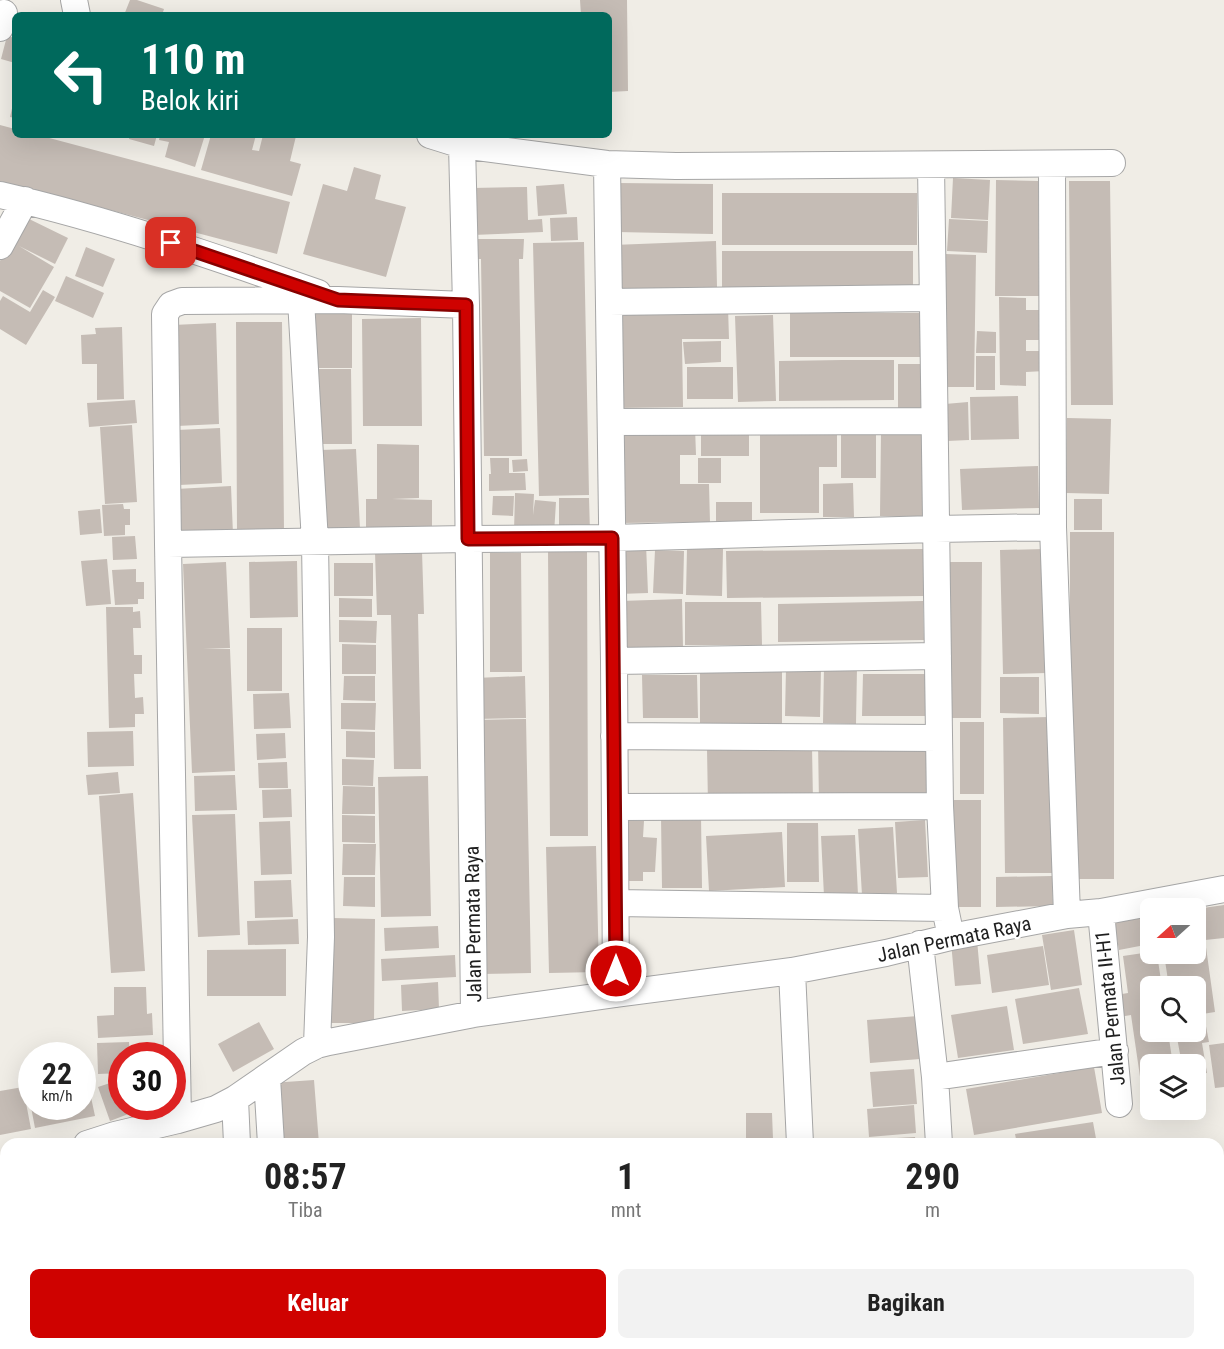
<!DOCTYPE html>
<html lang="id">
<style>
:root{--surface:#fff;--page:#f2f2f2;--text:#222;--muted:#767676;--accent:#cf0200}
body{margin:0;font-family:"Roboto Condensed",sans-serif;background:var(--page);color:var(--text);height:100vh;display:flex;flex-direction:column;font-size:22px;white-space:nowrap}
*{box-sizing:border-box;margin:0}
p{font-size:20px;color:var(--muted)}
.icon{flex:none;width:33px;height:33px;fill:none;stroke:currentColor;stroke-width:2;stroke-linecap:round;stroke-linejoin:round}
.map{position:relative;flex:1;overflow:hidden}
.drawer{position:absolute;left:0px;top:1138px;width:1224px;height:212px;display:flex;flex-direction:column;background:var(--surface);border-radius:18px 18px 0 0;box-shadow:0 6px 24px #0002}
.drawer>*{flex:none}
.hud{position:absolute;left:12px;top:12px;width:600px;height:126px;border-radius:9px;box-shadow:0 6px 24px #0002;background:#00695c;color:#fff;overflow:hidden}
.needle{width:39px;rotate:249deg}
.fabs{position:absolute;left:1140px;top:898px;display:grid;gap:12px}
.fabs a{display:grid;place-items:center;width:66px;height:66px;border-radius:9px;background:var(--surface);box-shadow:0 6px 24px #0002;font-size:30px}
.speed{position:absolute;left:18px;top:1042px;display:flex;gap:12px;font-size:30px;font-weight:700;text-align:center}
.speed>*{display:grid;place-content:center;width:78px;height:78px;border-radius:50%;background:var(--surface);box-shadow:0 6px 24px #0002;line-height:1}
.speed small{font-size:15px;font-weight:400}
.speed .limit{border:9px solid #d22;background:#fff;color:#111}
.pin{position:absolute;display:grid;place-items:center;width:51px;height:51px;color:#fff;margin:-26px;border-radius:12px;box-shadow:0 3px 9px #0006}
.me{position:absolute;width:66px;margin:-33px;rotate:0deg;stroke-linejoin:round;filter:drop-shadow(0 0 4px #0008)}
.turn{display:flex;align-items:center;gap:21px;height:126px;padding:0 30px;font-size:27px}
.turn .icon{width:78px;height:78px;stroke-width:2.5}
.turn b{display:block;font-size:42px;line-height:51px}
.eta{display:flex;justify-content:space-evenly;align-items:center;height:102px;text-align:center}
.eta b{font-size:36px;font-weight:700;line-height:42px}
.action{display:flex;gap:12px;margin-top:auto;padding:12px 30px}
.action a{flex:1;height:69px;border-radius:9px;background:var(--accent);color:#fff;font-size:24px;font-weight:700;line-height:69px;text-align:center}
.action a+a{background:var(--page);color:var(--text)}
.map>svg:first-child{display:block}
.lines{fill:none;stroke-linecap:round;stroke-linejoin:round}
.river{stroke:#a5d1de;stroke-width:48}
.building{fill:#c5bcb5}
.street-casing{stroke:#a6a6a6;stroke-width:28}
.street{stroke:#fff;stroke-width:26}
.route-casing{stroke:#870100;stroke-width:15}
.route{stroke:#cf0200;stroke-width:10}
.labels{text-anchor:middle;stroke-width:4.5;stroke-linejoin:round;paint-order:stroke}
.street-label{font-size:20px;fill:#1f1f1f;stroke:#fff}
</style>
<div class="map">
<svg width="1224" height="1349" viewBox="0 0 1224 1349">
<rect width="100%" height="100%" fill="#f0ede6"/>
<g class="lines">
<path class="river" d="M1218 1233 1224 1229
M1100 1349 1103 1344"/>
</g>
<path class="building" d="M130 0H137L164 9 162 15H124Z
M580 0H627L628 91 609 92V15H581Z
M7 36 15 38V63L1 59Z
M14 100H15V118L10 117Z
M0 125 15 129V135H38L290 202 277 254 0 181Z
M130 135H157L154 146 129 139Z
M160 135H205L195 167 165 157 169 142 159 140Z
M211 135H256L252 150 259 151 263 135H291L296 136 290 161 301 164 292 196 201 170Z
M354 167 381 175 375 199 406 207 386 277 303 254 323 184 347 191Z
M953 178 990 180 988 220 951 218Z
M996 180 1038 181 1039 296H995Z
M1069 181H1110L1113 405H1071Z
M618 183 713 184V234L617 232Z
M564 184 567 214 538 216 536 186Z
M527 187 528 220 542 219 543 232 473 235 472 188Z
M722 193H917V245H722Z
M23 216 68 238 55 264 19 246 54 267 30 308 0 291V261Z
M577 217 578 240 551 241 550 218Z
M949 219 988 221 987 253 947 251Z
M474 239H524L523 259H519L522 456H484L481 259H474Z
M716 241 717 287 615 292 613 245Z
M584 242 589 495 539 496 533 243Z
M86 247 115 259 103 287 75 276Z
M722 251H913V291H722Z
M945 254 976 255 974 387H943Z
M66 276 104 293 93 318 55 301Z
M43 290 55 297 26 345 0 329V301L3 296 30 312Z
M999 297 1026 298V310H1040V340H1026V351H1044L1045 371 1026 372V386L1000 385Z
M728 307 729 339H682L683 407 616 408 615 309Z
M352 312V368H309V313Z
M790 313H924V357H790Z
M773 315 776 401 738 402 735 316Z
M421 318 422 426H363L362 319Z
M236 322H282L284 531 237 532Z
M216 323 219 424 177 426 173 325Z
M122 327 124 399 97 400V364H82L81 335 96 334 95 328Z
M977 331 996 332V353H976Z
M721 341V362L685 364 683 342Z
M976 356H995V390H976Z
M842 360H894V400L779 401V361Z
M898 364H924V409L898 410Z
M687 367H733V399H687Z
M311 369H351L352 444H320Z
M1018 396 1019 439 971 440 970 397Z
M135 400 137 423 89 427 87 403Z
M968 402 969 440 947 441 945 404Z
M1067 418 1111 419 1109 494 1066 493Z
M132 425 137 502 105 504 100 427Z
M695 427 696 455H680V484H709L710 522 618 523V428Z
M220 428 222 483 179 485 177 430Z
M701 428H749V456H701Z
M760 430H837V467H819V513H760Z
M841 432H876V478H841Z
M881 432 926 433 924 517 880 516Z
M377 444 419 445V498L392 499 432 500V537L366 536V499H377Z
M356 449 360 529 325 528 319 450Z
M490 458H509V473H525L526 490 489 491V474H491Z
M698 458H721V483H698Z
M527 459 528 471 513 472 512 460Z
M1038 466 1039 508 962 510 960 469Z
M853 483 854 517H823V484Z
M231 486 233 534 179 537 176 489Z
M515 493 534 494 533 515 535 500 556 502 554 534 514 532Z
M493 496H514L513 516 492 515Z
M559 498H589L590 532H559Z
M1074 499H1102V530H1074Z
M716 502H752V530L716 529Z
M123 504 124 509H130V525H125V535L104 536 102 505Z
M100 509 102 533 80 535 78 511Z
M1070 532H1114V879H1070Z
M135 536 137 559 113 560 112 537Z
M646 544 648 593 619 594 617 545Z
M687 548 723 549 722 596 686 595Z
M923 549 924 596 727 598 726 551Z
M1044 549 1047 673 1003 674 1000 550Z
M548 550H587L588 836H550Z
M655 550 684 551 683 594 653 593Z
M422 551 424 614H418L421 769H394L391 615H377L375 552Z
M490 553H521L522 672H490Z
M107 559 111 604 86 606 81 561Z
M297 561 298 617 250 618 249 562Z
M226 562 230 648 203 649H230L235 771 192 773 183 564Z
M948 562H982L981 718H947Z
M334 563H373V596H334Z
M136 569V582H144V599H138V604L115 605 112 570Z
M339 598 372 599V617H339Z
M682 599 683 648 621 650 620 601Z
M923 601 924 640 778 642V604Z
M685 602H761L762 645H685Z
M106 607H133V612L140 611 141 628H133L134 655H142V674H134L135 698 143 697 144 714H135V727L109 728Z
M339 620 377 621 376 643 339 642Z
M247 628H282V691H247Z
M342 644 376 645V674H342Z
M824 666 857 667 856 724 823 723Z
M700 667H782V732H700Z
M786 668 821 669 820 717 785 716Z
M863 674H929V716H862Z
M642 675H697L698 718H643Z
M344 676H375V701L343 700Z
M525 676 526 718 476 719 475 678Z
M1000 677H1039V714L1000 713Z
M289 693 291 728 254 729 253 694Z
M341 703H376L375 730 341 729Z
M1050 717 1052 873H1005L1003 718Z
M526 719 531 973 481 974 475 720Z
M960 722H984V794H960Z
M133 731 134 766 88 767 87 732Z
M346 731 375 732V758L346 757Z
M285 733 286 758 257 760 256 734Z
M931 741 932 800 819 802 818 742Z
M812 746 813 802 708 805 707 749Z
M342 759 374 760 373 786 342 785Z
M287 762 288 788H259L258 763Z
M118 772 120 793 88 795 86 775Z
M235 775 237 810 195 811 194 776Z
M428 776 431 916 381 917 378 777Z
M343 786 375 787V814H342Z
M291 789 292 817 263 818 262 790Z
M133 793 145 971 111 973 99 796Z
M952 800H981V907H953Z
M235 814 240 935 198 937 192 815Z
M342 815 375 816V843L342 842Z
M661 816H701L702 888H662Z
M925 820 928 877 898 878 895 822Z
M290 821 292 874 261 875 259 822Z
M622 821H644L643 837 657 838 655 872H643V881H622Z
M787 823H818L819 882H787Z
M893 827 897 893 862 895 858 829Z
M782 832 785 887 709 891 706 836Z
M855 835 858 895 824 896 821 836Z
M343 844H376L375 875H342Z
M596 846 599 972 549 973 546 847Z
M1052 876 1053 906 996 907V877Z
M344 877H375V907L343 906Z
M291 880 293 917 255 918 254 881Z
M1224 905V938L1205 940 1215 1012 1196 1015V987H1169L1164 954H1196V909Z
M1150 912V944L1119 950 1113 918Z
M333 918 375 919 374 1023H331Z
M298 919 299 944 248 945 247 921Z
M438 926 439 948 385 951 384 928Z
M1074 930 1082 985 1051 990 1042 935Z
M977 940 981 984 955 986 951 942Z
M1043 946 1049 985 992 993 987 955Z
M286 949V996H207V950Z
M1150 952V954H1157L1162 987H1150V1032H1168L1173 1065H1150V1103L1144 1104 1131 1015 1119 1017 1116 995 1128 993 1123 956Z
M455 955 456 977 382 981 381 959Z
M438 982 439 1009 402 1011 401 985Z
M114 987H146L147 1014 152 1013 153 1035 98 1038 97 1016 114 1015Z
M1079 988 1088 1034 1023 1044 1015 999Z
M1007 1006 1014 1050 958 1058 951 1015Z
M918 1016 920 1059 870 1063 867 1020Z
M1198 1020V1022L1205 1021 1209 1042 1202 1043 1207 1073 1196 1075V1065H1182L1176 1032H1196V1021Z
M259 1022 274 1049 233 1072 218 1044Z
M129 1042 130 1056H122V1073L98 1074 97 1043Z
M1224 1043V1087L1215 1088 1209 1045Z
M1094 1067 1102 1113 974 1135 966 1089Z
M85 1069 95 1116 35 1128 31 1107H82V1070Z
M914 1069 917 1104 873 1107 870 1072Z
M32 1080V1104H30L26 1081Z
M119 1080 122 1083V1107H128L131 1113 110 1121 98 1087Z
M314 1080 319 1144H276L271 1083Z
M23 1087 31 1129 0 1135V1091Z
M914 1105 916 1133 869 1137 867 1109Z
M746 1113H772L773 1139H746Z
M1093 1122 1097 1144H1017L1015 1134Z
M915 1137 916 1144H860L859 1140Z
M23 1344H48V1349H23Z
M63 1344H110V1349H63Z
M122 1344H157V1349H122Z
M179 1344H219V1349H180Z
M291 1344H334V1349H291Z
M875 1344H933V1349H875Z"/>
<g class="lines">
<g class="street-casing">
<path id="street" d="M74 0 77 15
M0 28 4 13
M430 135 462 145 607 164 676 166 1112 163
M462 145 466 305 474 1014
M607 164 614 661 616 994
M1052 164 1053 527 1067 915
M931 165 940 806 945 908 951 937
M0 195C108 220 213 256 318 293
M0 246 25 200
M301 300 315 542 321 937 317 1045
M609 302 932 298
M466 305 338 300 182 301 171 305 165 314 168 544 468 539 612 538 936 529 1053 527
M611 422 934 421
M168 544 178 1120
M614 661 938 656
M614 736 939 738
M615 807 940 806
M616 903 945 908
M1101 912 1119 1104
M920 944 935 1077 939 1144
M792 971 800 1144
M935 1077 1115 1051
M267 1078 271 1144
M235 1099 237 1144
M87 1144 115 1135 178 1120 216 1109 235 1099 303 1052 317 1045 329 1042 474 1014 616 994 792 971 886 953 951 937 1067 915 1101 912 1224 889
M0 1174 6 1172
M0 1223 3 1349
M117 1344V1349
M248 1344 249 1349
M283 1344 284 1349
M675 1344V1349
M811 1344V1349
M951 1344V1349"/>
</g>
<use href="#street" class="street"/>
</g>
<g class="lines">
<g class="route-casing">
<path id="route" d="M171 243 338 300 466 305 468 539 612 538 616 971"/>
</g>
<use href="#route" class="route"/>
</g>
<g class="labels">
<g class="street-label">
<text transform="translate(473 924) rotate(-91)" y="7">Jalan Permata Raya</text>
<text transform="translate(954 939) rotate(-12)" y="7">Jalan Permata Raya</text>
<text transform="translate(1110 1008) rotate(-96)" y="7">Jalan Permata II-H1</text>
</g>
</g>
</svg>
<div class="fabs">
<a><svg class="needle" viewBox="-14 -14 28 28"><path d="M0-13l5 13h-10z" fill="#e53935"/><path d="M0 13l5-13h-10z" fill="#767676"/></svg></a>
<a><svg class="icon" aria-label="search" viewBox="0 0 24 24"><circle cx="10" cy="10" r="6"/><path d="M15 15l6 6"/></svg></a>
<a><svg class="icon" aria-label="layers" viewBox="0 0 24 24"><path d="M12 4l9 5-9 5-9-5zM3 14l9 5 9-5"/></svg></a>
</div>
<div class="speed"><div>22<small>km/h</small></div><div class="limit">30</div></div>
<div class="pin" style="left:171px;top:243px;background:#d93025"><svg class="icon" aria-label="arrive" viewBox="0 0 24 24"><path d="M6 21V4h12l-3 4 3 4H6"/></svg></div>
<svg class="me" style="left:616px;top:971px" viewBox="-20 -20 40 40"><circle r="17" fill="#cf0200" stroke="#fff" stroke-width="3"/><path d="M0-11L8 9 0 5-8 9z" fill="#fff"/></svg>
<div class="hud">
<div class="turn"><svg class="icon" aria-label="left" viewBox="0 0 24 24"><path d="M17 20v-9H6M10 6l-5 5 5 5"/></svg><div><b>110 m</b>Belok kiri</div></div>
</div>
<section class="drawer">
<div class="eta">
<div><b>08:57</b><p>Tiba</p></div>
<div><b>1</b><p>mnt</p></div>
<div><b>290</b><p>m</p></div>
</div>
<div class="action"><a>Keluar</a><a>Bagikan</a></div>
</section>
</div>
